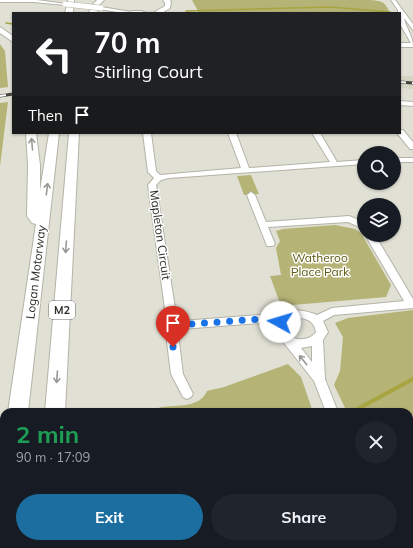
<!DOCTYPE html>
<meta charset="utf-8">
<style>
:root{--surface:#171b24;--page:#20242c;--text:#f1f3f6;--muted:#9ea1a6;--accent:#1d6ea0}
body{margin:0;font-family:Mulish,sans-serif;background:var(--page);color:var(--text);height:100vh;display:flex;flex-direction:column;font-size:15px;white-space:nowrap}
*{box-sizing:border-box;margin:0}
p{font-size:13px;color:var(--muted)}
.icon{flex:none;width:22px;height:22px;fill:none;stroke:currentColor;stroke-width:2;stroke-linecap:round;stroke-linejoin:round}
.map{position:relative;flex:1;overflow:hidden}
.sheet{position:absolute;left:0px;top:408px;width:413px;height:140px;display:flex;flex-direction:column;background:var(--surface);border-radius:12px 12px 0 0;box-shadow:0 1px 3px #0004}
.sheet>*{flex:none}
.banner{position:absolute;left:12px;top:12px;width:389px;height:122px;border-radius:0px;box-shadow:0 1px 3px #0004;background:#202124;color:#fff;overflow:hidden}
.tools{position:absolute;left:357px;top:146px;display:grid;gap:8px}
.tools a{display:grid;place-items:center;width:44px;height:44px;border-radius:50%;background:var(--surface);box-shadow:0 1px 3px #0004;font-size:20px}
.pin{position:absolute;display:grid;place-items:center;width:34px;height:34px;color:#fff;margin:-41px -17px;border-radius:50% 50% 50% 0;rotate:-45deg;box-shadow:0 0 4px #0007}
.pin .icon{rotate:45deg}
.me{position:absolute;width:44px;margin:-22px;rotate:276deg;stroke-linejoin:round;filter:drop-shadow(0 0 3px #0008)}
.turn{display:flex;align-items:center;gap:14px;height:84px;padding:0 16px;font-size:18px}
.turn .icon{width:52px;height:52px;stroke-width:2.5}
.turn b{display:block;font-size:28px;line-height:34px}
.then{display:flex;align-items:center;height:38px;padding:0 16px;background:#0003;gap:8px;font-size:15px}
.round{display:grid;place-items:center;flex:none;width:42px;height:42px;border-radius:21px;background:var(--page)}
.head{display:flex;align-items:center;justify-content:space-between;height:68px;padding:0 16px}
h1{font-size:24px;font-weight:700;line-height:30px;color:#1e9e55}
.action{display:flex;gap:8px;margin-top:auto;padding:8px 16px}
.action a{flex:1;height:46px;border-radius:24px;background:var(--accent);color:#fff;font-size:16px;font-weight:700;line-height:46px;text-align:center}
.action a+a{background:var(--page);color:var(--text)}
.map>svg:first-child{display:block}
.built{fill:#d5d5c3}
.green{fill:#b5b375}
.lines{fill:none;stroke-linecap:round;stroke-linejoin:round}
.stream-far1{stroke:#a8a541;stroke-width:1.5}
.stream{stroke:#a8a541;stroke-width:4}
.minor-casing{stroke:#b3b3a8;stroke-width:2}
.highway-casing{stroke:#b3b3a8;stroke-width:2}
.minor{fill:#fff;fill-rule:evenodd}
.highway{fill:#fff;fill-rule:evenodd}
.rail-casing{stroke:#45453f;stroke-width:3}
.rail{stroke:#fff;stroke-width:2;stroke-dasharray:6;stroke-linecap:butt}
.minor-bridge-casing{stroke:#b3b3a8;stroke-width:6;stroke-linecap:butt}
.minor-bridge{stroke:#fff;stroke-width:5}
.oneway{stroke:#989895}
.route{stroke:#1a73e8;stroke-width:7;stroke-dasharray:0 12.6}
.labels{text-anchor:middle;stroke-width:3;stroke-linejoin:round;paint-order:stroke}
.shield{fill:#fff;stroke:#6e6e6b;stroke-width:1}
.shield-label{font-size:11px;font-weight:bold;fill:#30302b}
.street-label{font-size:12px;fill:#30302b;stroke:#fff}
.park-label{font-size:12px;fill:#5c590f;stroke:#fff}
</style>
<div class="map">
<svg width="413" height="548" viewBox="0 0 413 548">
<rect width="100%" height="100%" fill="#e0e0d5"/>
<path class="built" d="M400 76H413V89L400 88Z"/>
<path class="green" d="M192 0H371C383 1 385 2 390 13H199Z
M0 44 5 51 8 87 0 88Z
M8 102 0 166V103Z
M251 175 259 194 244 195 237 176Z
M335 225 355 229 361 233 391 285 386 297 281 306 270 276 281 275 276 248 280 241 276 231 283 229Z
M413 310V480L409 482V412H347L334 385 340 371 343 337 335 323 348 318Z
M288 364 301 377 313 412H147C151 410 157 408 162 407 177 405 200 408 207 391L224 387Z
M108 544H327L317 548H108Z"/>
<g class="lines">
<path class="stream-far1" d="M186 11 329 7 390 12
M6 23 13 24"/>
<path class="stream" d="M352 412 413 379"/>
<g class="minor-casing">
<path id="minor" d="M0 0H37L67 4 65 5 33 2H0Z
M391 0H395L413 24V30L404 18C406 29 413 35 413 47H400V43H411L400 24V13H398V10Z
M101 7 132 12 134 13H123L99 9Z
M400 101 413 102V106L400 105Z
M400 130H403L413 142V149H410L397 133H400Z
M143 133H151L156 171 160 175 241 168 228 133H236L249 168 330 162 312 133H320L337 162 364 160V164L169 178 161 180 156 185 176 315 181 321 260 315 275 321C284 307 304 309 317 315L332 308 404 301 365 235H375L413 299V308L334 315 323 321 328 332 323 340 325 379 338 412H326L314 381 284 343 279 338 273 328 259 323 181 329 178 334 183 374 193 394 191 397 187 399 183 397 171 374 166 334 172 325 166 316 148 185 154 178 148 172ZM293 318C304 317 314 320 316 332 306 346 279 338 286 322ZM312 346V362L301 348Z
M394 158H413V162H394Z
M251 192 255 195 266 222 349 216 364 222V229L348 222 268 227 275 244 273 246H267L247 195Z
M413 496V510L409 512V498Z
M375 544H391L392 548H376Z"/>
</g>
<g class="highway-casing">
<path id="highway" d="M68 0H74L73 13H65Z
M97 0H104L98 6 97 13H89L92 5Z
M163 0H170L171 2 170 8 162 13H153L165 6V3Z
M131 11H142L146 13H130Z
M0 27 13 36V42L0 33Z
M26 133H36L40 165V191L49 133H59L28 412H8L36 224 32 223 27 216 28 165Z
M69 133H79L65 412H45Z
M4 509V544H12V548H0V510Z
M34 544H58L57 548H33Z"/>
</g>
<use href="#minor" class="minor"/>
<use href="#highway" class="highway"/>
<g class="rail-casing">
<path id="rail" d="M400 82 413 83
M0 96 13 94"/>
</g>
<use href="#rail" class="rail"/>
<g class="minor-bridge-casing">
<path id="minor-bridge" d="M65 4 101 8"/>
</g>
<use href="#minor-bridge" class="minor-bridge"/>
</g>
<defs><path id="oneway-shaft" d="M-6 0H5M1.5-3L5.5 0L1.5 3" fill="none" stroke-width="1.6" stroke-linecap="round" stroke-linejoin="round"/></defs>
<g class="oneway">
<use href="#oneway-shaft" transform="translate(32 144) rotate(-95)"/>
<use href="#oneway-shaft" transform="translate(47 189) rotate(-83)"/>
<use href="#oneway-shaft" transform="translate(66 247) rotate(94)"/>
<use href="#oneway-shaft" transform="translate(303 360) rotate(-129)"/>
<use href="#oneway-shaft" transform="translate(57 377) rotate(94)"/>
</g>
<g class="lines">
<path class="route" d="M173 347 172 334 178 325 260 319 278 326 280 322"/>
</g>
<g class="labels">
<rect class="shield" x="49" y="301" width="26" height="18" rx="3"/>
<g class="shield-label">
<text x="62" y="314">M2</text>
</g>
<g class="street-label">
<text transform="translate(160 235) rotate(82)" y="4">Mapleton Circuit</text>
<text transform="translate(36 272) rotate(-83)" y="4">Logan Motorway</text>
</g>
<g class="park-label">
<text x="320" y="262">Watheroo<tspan x="320" dy="14">Place Park</tspan></text>
</g>
</g>
</svg>
<div class="tools">
<a><svg class="icon" aria-label="search" viewBox="0 0 24 24"><circle cx="10" cy="10" r="6"/><path d="M15 15l6 6"/></svg></a>
<a><svg class="icon" aria-label="layers" viewBox="0 0 24 24"><path d="M12 4l9 5-9 5-9-5zM3 14l9 5 9-5"/></svg></a>
</div>
<div class="pin" style="left:173px;top:347px;background:#d93025"><svg class="icon" aria-label="arrive" viewBox="0 0 24 24"><path d="M6 21V4h12l-3 4 3 4H6"/></svg></div>
<svg class="me" style="left:280px;top:322px" viewBox="-20 -20 40 40"><circle r="19" fill="#fff"/><path d="M0-13L10 11 0 6-10 11z" fill="#1a73e8"/></svg>
<div class="banner">
<div class="turn"><svg class="icon" aria-label="left" viewBox="0 0 24 24"><path d="M17 20v-9H6M10 6l-5 5 5 5"/></svg><div><b>70 m</b>Stirling Court</div></div>
<div class="then">Then<svg class="icon" aria-label="arrive" viewBox="0 0 24 24"><path d="M6 21V4h12l-3 4 3 4H6"/></svg></div>
</div>
<section class="sheet">
<div class="head"><div><h1>2 min</h1><p>90 m · 17:09</p></div><a class="round"><svg class="icon" aria-label="close" viewBox="0 0 24 24"><path d="M6 6l12 12M18 6L6 18"/></svg></a></div>
<div class="action"><a>Exit</a><a>Share</a></div>
</section>
</div>
